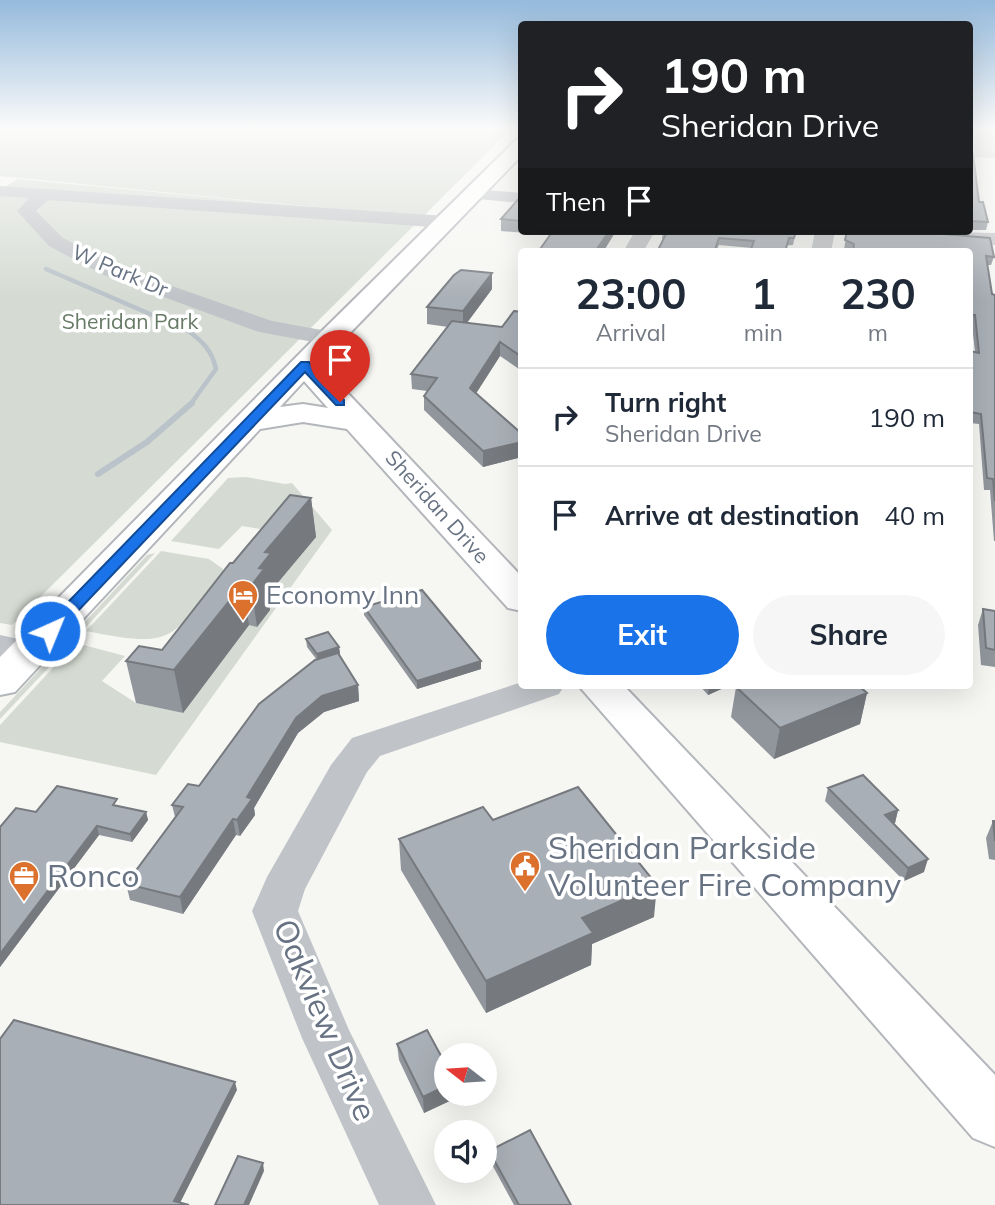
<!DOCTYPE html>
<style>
:root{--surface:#fff;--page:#f6f6f7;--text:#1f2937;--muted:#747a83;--line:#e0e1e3;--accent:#1a73e8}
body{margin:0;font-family:Mulish,sans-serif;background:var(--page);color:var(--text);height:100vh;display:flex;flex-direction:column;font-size:26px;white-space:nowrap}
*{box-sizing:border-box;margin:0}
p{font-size:23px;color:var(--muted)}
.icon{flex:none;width:38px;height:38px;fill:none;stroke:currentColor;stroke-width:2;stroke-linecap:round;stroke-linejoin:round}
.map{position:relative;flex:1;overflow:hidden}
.details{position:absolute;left:518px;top:248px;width:455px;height:441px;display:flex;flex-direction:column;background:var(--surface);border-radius:7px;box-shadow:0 7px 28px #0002}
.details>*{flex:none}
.top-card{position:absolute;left:518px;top:21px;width:455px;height:214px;border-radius:7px;box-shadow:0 7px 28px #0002;background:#202124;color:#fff;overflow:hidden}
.needle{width:46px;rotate:287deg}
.fabs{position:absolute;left:434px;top:1043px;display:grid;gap:14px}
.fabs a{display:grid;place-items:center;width:63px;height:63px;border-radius:50%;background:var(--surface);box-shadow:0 7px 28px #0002;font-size:35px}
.pin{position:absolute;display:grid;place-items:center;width:60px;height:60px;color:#fff;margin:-72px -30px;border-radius:50% 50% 50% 0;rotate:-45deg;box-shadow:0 0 7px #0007}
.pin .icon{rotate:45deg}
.me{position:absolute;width:77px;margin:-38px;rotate:44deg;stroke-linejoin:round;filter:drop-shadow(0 0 5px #0008)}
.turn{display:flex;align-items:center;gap:24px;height:147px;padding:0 28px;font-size:32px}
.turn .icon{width:91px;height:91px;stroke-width:2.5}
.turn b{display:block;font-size:49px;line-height:60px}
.then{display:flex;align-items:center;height:66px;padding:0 28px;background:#0003;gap:14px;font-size:26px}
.eta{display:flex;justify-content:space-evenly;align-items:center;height:119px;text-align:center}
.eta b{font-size:42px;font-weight:700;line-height:49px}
.primary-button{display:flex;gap:14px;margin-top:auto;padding:14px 28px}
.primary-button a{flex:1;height:80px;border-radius:42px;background:var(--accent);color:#fff;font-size:28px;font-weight:700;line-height:80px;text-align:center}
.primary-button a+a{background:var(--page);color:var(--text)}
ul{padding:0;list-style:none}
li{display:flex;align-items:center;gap:21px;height:98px;padding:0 28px;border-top:2px solid var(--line)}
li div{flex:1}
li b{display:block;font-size:26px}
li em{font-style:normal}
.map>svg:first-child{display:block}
.green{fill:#d5dbd3}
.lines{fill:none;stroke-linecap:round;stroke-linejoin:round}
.stream-far1{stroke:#bac3c9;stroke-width:4.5}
.stream{stroke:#bac3c9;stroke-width:6}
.major-casing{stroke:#b3b6bb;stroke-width:4}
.minor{fill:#c0c3c7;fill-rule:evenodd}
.major{fill:#fff;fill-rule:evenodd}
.wall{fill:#91969d}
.shaded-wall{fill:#767a7f}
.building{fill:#a9afb6;stroke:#767a7f;stroke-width:2}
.route{fill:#1a73e8;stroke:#114b97;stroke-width:2}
.labels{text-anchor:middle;stroke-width:7;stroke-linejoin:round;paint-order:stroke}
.far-street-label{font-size:21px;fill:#677283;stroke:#fff}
.far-park-label{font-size:21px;fill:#667a65;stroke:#fff}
.poi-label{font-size:26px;fill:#677283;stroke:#fff;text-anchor:start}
.near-poi-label{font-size:32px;fill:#677283;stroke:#fff;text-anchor:start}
.near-street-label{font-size:32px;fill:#677283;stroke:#fff}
</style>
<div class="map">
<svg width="995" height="1205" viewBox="0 0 995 1205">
<rect width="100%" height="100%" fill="#f6f6f3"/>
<path class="green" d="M0 130H510L12 625 0 623V190L18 179 416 217 0 176Z
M970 130H995V158L970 157Z
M246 477 285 484 292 483 332 530 156 775 0 742V725L76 643 125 656 102 681 136 703 183 713 249 625 265 609 270 592 315 538 242 526 219 549 171 541 228 478Z
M161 551 209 559 223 569V574C170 640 175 649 86 631Z
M155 553 85 628 81 626 147 555Z
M70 645 0 719V712L60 648Z"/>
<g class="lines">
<path class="stream-far1" d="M46 269 187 330C202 341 212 350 216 369L190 405"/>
<path class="stream" d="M98 474 147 442 192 403"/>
<g class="major-casing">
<path id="major" d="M522 139V155L320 364 522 577V611L508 608 347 429 303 422 260 429 15 692 0 695V657L321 332 516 140ZM304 381 328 408 303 404 280 407Z
M579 686H624L995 1075V1147L973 1138Z"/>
</g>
<path class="minor" d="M0 186 446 216 455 222 446 228 48 200 36 211 63 238 118 267 272 321 338 333 342 338 338 343 330 345 259 332 104 275 49 246 17 211 29 198 0 196Z
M473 189 522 193V203L467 198 464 194Z
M635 231H655L643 252H623Z
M815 231H835L831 252H811Z
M896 231 995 233V245L906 237Z
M0 635 42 644 48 652 42 660 30 663 0 657Z
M522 682V686H564L559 694 380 756 367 772 305 889 298 911 349 1030 436 1205H379L302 1038 252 911 267 877 331 765 352 738Z"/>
<use href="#major" class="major"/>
</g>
<path class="wall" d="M970 154 979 202 988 222 986 230H970Z
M522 195V231H616L603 252H538L550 235 501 231V219Z
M663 231H796L793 245 752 248 719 245 716 252H657L664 239H662Z
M847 231H907L990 238 994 257 991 265H987L992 294 995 295V541H994L990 490H984L979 424 970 423V351L975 352 972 325 970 324V252H851L844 249Z
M492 273V289L467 323 502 327 522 312 519 369 500 356 476 393 522 434V457L483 467 424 410V396L427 391 412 389 411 374 448 327 427 324V307Z
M311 498 316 537 275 586 276 594 269 604 270 610 257 627 249 625 183 713 136 703 126 661 162 650 233 563Z
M364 607 481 661V669L417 689 364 615Z
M983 609 995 611V667L981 665 978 625Z
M306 639 339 647 340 654 339 655 358 685 359 701 324 712 298 733 254 808 255 815 240 836 236 835 183 914 130 900 126 884 175 817 172 805 199 786 317 660 307 647Z
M700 686H728L708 695Z
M736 687 867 693 860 724 774 759 731 717Z
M828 788 898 810 895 823 893 824 924 872 904 881 825 801Z
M119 806 146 812 148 820 132 842 99 835 0 967V827Z
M493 820 654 917 592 944 591 965 486 1013 401 870 399 839Z
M993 821H995V860L989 859 986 838Z
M397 1044 456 1098 424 1113 399 1060Z
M489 1151 571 1205H514L489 1159Z"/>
<path class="shaded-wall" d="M609 231H616L603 252H595Z
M492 273V289L463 328V311Z
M500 342V356L470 403V388Z
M522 354V368L519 369V355Z
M522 442V457L483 467V451Z
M311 498 316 537 275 586 276 594 269 604 270 610 257 627 251 586 259 568 265 552Z
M243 584 249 625 183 713 174 670Z
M339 647 340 654 318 662 317 654Z
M481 661V669L417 689V681Z
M358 685 359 701 324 712 298 733 254 808 255 815 240 836 237 820 247 797 296 718 322 696Z
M709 686H728L708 695Z
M867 693 860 724 774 759 780 728Z
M898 810 895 823 881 829 885 815Z
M146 812 148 820 132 842 130 834Z
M233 819 236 835 183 914 180 897Z
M97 826 99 835 0 967V954Z
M928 859 924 872 904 881 908 868Z
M657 885 654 917 592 944 591 965 486 1013V981L582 918Z
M235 1082 237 1090 179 1205 174 1201Z
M446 1086V1094H456V1098L424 1113 423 1097Z
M263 1163 264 1171 249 1205H244Z"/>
<path class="building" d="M970 154H973L979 202H983L988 222 970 221Z
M522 195V221L501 219Z
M553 231H609L595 252H538Z
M663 231H796L794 238H789L785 252H750L754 241 719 238 714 252H657L667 232Z
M847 231H907L990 238 994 257 986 256 992 294 995 295V501L993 479 987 478 981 414 970 412V351L979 353 975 315H970V252H912L888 250V252H853L854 244 845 240Z
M461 270 492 273 463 311 427 307 454 275Z
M514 311 522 312V354L519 355 500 342 470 388 522 434V442L483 451 424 396 437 378 411 374 452 321 502 327Z
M290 495 311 498 265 552 271 553 259 568 264 569 251 586 243 584 174 670 126 661 139 646 162 650 230 563H233Z
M422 590 481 661 417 681 364 607Z
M983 609 995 611V650L986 648Z
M328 632 339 647 317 654 306 639Z
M338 653 358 685 322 696 296 718 247 797 252 799 237 820 233 819 180 897 126 884 183 807 172 805 188 784 199 786 259 704 315 660Z
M739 686H859L867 693 780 728 736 687Z
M863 775 898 810 885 815 928 859 908 868 828 788Z
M57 786 117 799 113 805 146 812 130 834 97 826 0 954V827L16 808 36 812Z
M578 787 657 885 582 918 593 933 486 981 399 839 483 807 493 820Z
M993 821H995V841Z
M14 1020 235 1082 174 1201 189 1205H0V1039Z
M427 1030 446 1065V1086L423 1097 397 1044Z
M530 1130 571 1205H519L489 1151Z
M238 1156 263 1163 244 1205H215Z"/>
<linearGradient id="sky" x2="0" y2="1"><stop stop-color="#95badc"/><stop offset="0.43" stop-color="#fbfbfa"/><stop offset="1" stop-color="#fbfbfa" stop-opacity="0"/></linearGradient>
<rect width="995" height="299" fill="url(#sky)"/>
<path class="route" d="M301 362H309L344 400V405H336L305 372 56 634H44V627Z"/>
<defs>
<g id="hotel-pin" transform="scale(1.575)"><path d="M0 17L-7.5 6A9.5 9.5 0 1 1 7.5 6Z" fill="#dc712e" stroke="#fff"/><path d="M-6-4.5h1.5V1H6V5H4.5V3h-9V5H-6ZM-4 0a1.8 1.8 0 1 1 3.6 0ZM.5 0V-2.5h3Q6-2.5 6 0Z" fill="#fff"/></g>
<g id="civic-pin" transform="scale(1.575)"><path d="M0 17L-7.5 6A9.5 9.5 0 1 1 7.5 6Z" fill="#dc712e" stroke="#fff"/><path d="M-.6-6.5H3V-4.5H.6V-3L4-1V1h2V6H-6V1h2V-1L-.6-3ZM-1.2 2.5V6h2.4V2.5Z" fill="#fff"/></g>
<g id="office-pin" transform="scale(1.575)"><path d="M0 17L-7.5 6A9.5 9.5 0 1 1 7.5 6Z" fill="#dc712e" stroke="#fff"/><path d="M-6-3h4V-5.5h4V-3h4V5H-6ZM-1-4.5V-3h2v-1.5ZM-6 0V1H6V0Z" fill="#fff"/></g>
</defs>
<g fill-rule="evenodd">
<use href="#hotel-pin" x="243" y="595"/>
<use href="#civic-pin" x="525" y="866"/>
<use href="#office-pin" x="24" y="876"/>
</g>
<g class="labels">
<g class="far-street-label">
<text transform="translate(120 271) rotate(23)" y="7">W Park Dr</text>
<text transform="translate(437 507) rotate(48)" y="7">Sheridan Drive</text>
</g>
<g class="far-park-label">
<text x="130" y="329">Sheridan Park</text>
</g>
<g class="poi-label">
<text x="266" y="604">Economy Inn</text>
</g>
<g class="near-poi-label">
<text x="548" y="859">Sheridan Parkside<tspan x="548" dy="37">Volunteer Fire Company</tspan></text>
<text x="47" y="887">Ronco</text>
</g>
<g class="near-street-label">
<text transform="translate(325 1020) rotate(67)" y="11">Oakview Drive</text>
</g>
</g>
</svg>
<div class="fabs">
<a><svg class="needle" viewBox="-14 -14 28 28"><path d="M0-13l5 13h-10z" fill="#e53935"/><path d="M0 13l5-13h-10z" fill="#747a83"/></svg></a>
<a><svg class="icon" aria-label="sound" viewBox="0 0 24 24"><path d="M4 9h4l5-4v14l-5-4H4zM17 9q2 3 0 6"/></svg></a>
</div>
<div class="pin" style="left:340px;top:402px;background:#d93025"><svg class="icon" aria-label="arrive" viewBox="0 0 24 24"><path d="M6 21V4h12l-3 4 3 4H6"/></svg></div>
<svg class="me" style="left:50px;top:631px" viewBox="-20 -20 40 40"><circle r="17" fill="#1a73e8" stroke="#fff" stroke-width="3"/><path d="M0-11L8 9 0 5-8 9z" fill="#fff"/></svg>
<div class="top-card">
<div class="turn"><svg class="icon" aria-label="right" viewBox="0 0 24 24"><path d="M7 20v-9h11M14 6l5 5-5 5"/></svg><div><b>190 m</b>Sheridan Drive</div></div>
<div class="then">Then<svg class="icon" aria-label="arrive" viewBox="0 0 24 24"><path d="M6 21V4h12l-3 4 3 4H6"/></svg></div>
</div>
<section class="details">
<div class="eta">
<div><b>23:00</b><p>Arrival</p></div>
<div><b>1</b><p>min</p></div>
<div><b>230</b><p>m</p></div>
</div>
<ul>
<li><svg class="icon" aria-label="right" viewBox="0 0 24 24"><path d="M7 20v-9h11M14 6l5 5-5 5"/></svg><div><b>Turn right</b><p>Sheridan Drive</p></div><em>190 m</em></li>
<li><svg class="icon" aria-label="arrive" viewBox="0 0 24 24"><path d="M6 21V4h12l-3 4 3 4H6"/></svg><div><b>Arrive at destination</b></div><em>40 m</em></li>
</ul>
<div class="primary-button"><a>Exit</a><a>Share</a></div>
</section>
</div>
